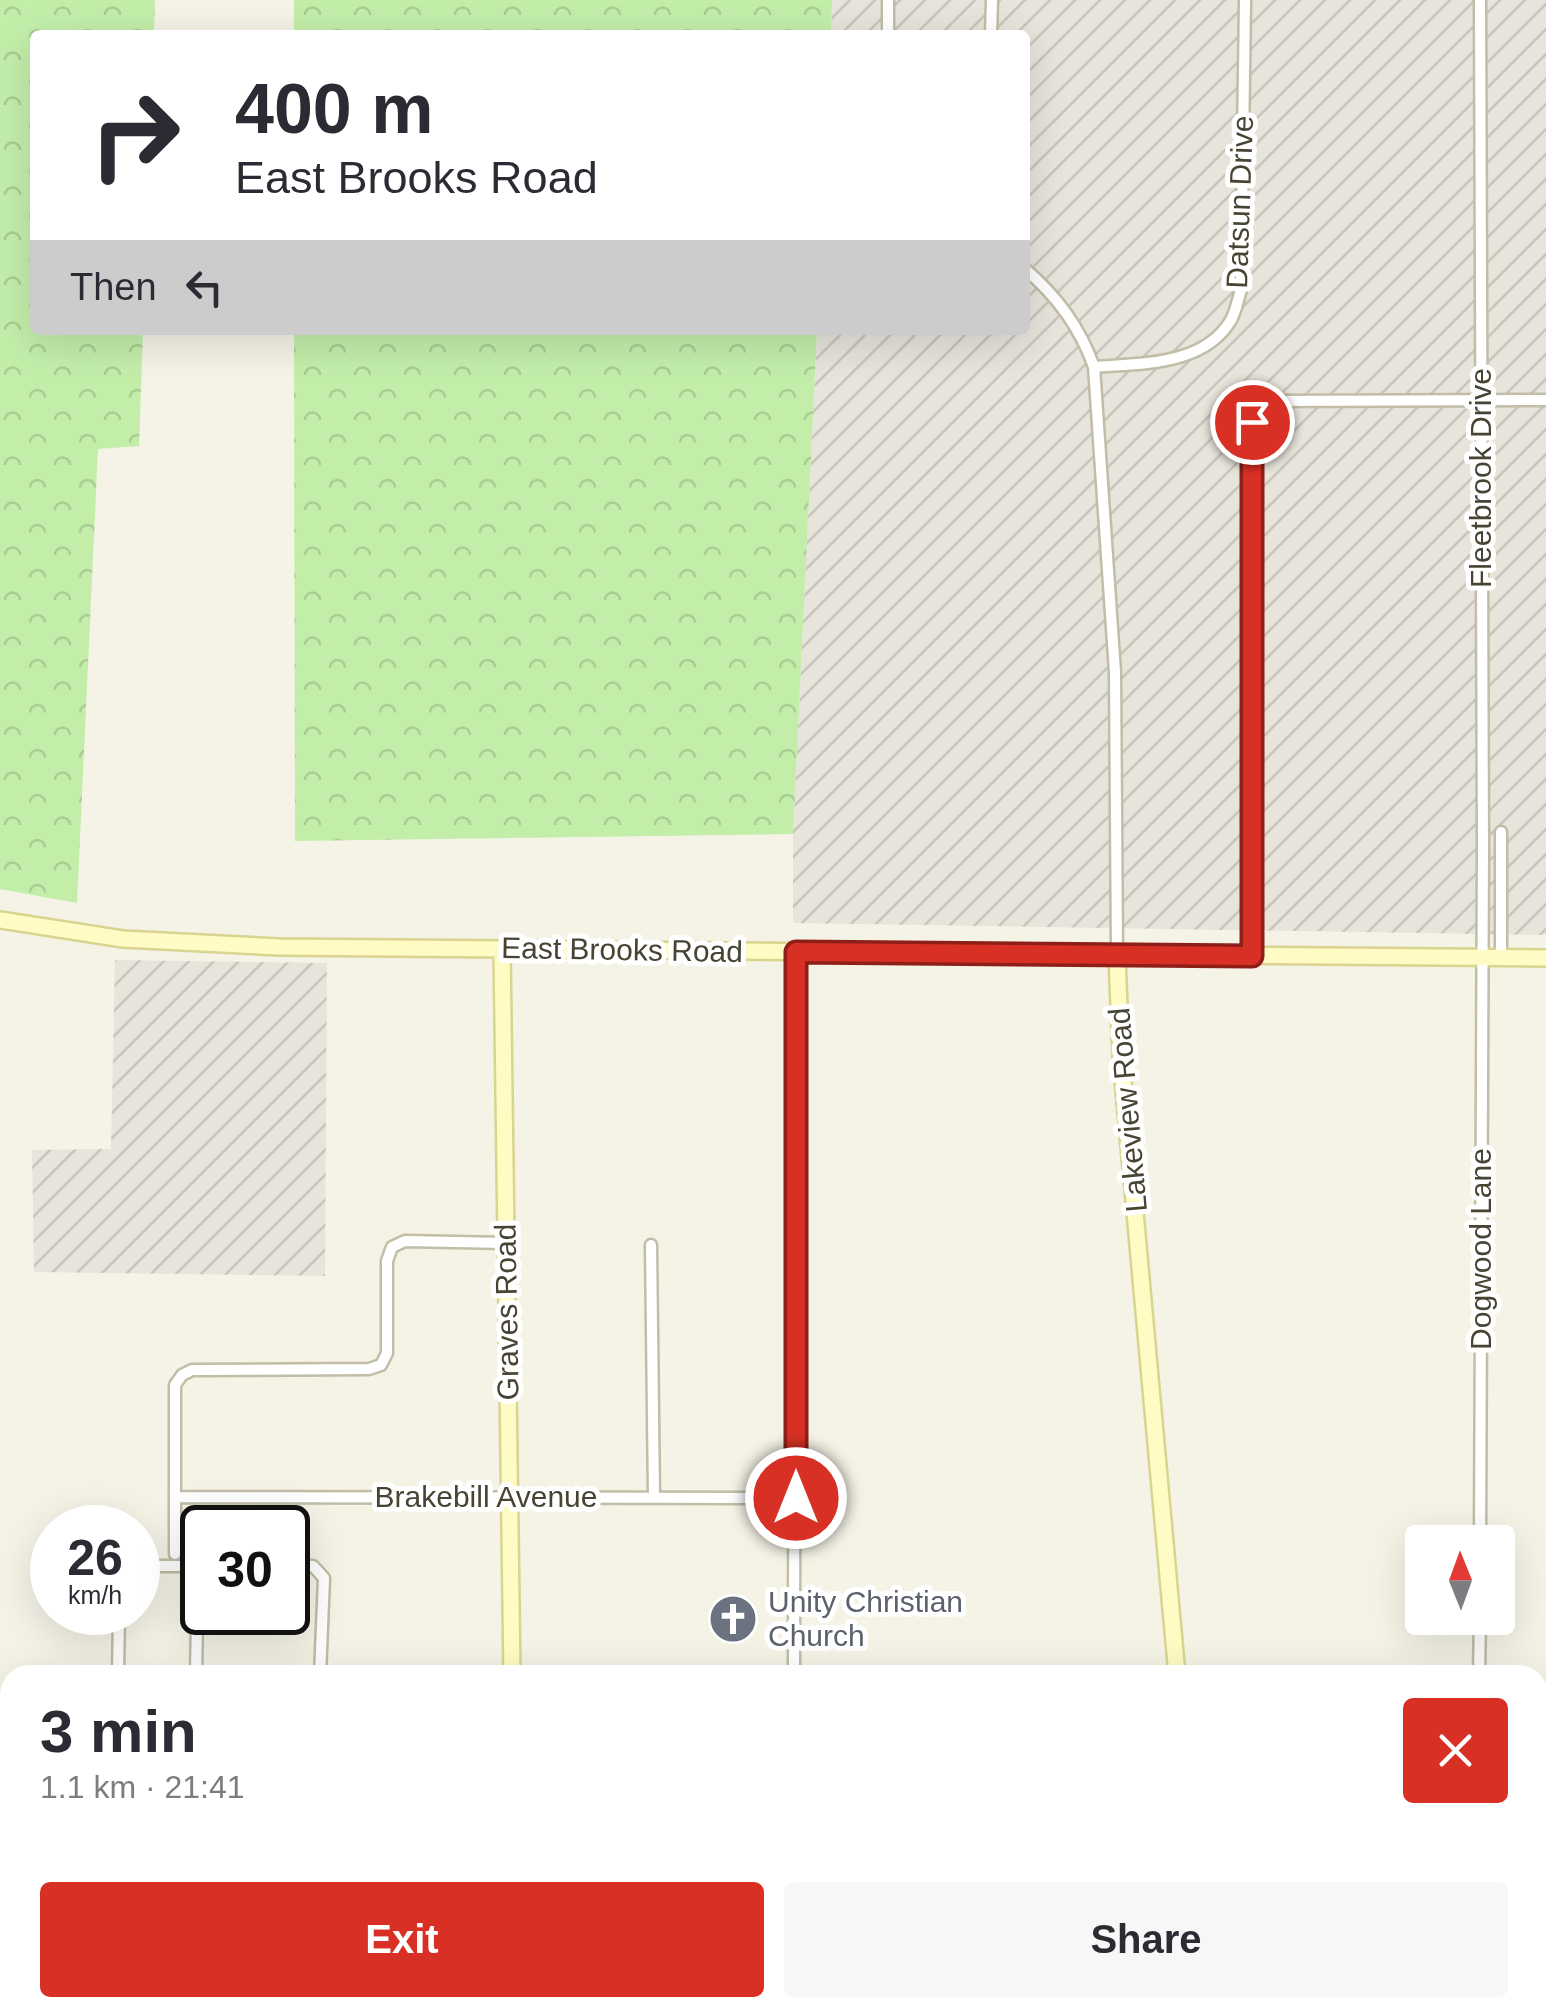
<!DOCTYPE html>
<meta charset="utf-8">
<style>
:root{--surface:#fff;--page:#f7f7f7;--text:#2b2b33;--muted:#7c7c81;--accent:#d93025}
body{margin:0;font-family:Arial,sans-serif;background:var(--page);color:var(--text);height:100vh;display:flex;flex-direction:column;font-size:38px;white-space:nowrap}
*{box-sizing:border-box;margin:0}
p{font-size:32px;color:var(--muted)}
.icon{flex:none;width:55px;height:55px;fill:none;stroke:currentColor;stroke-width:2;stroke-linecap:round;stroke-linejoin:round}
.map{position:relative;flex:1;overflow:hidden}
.details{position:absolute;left:0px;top:1665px;width:1548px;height:352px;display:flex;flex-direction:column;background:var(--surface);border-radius:30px 30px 0 0;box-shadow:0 10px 40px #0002}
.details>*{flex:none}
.guide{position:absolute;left:30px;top:30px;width:1000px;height:305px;border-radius:10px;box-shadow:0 10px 40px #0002;background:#fff;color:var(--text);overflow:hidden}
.needle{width:65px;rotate:359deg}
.controls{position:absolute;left:1405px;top:1525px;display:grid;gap:20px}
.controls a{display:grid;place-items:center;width:110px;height:110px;border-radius:10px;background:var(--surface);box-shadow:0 10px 40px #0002;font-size:50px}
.speed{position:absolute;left:30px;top:1505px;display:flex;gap:20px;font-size:50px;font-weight:700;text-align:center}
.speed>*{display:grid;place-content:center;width:130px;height:130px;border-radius:50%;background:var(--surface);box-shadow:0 10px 40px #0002;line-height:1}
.speed small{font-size:25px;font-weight:400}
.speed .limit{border:5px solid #111;border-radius:15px;background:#fff;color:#111}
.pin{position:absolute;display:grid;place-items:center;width:85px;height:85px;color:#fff;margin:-42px;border:5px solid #fff;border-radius:50%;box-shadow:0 2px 10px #0007}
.me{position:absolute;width:110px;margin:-55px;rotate:0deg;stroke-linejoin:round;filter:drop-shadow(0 0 8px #0008)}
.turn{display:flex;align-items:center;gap:35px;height:210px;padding:0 40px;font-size:45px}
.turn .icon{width:130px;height:130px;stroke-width:2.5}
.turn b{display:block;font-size:70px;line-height:85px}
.then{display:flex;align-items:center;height:95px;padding:0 40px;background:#0003;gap:20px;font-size:38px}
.round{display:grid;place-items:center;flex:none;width:105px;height:105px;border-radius:10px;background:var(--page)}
.summary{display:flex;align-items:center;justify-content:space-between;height:170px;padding:0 40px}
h1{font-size:60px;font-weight:800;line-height:75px}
.button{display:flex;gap:20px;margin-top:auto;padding:20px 40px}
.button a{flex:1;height:115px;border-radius:10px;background:var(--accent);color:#fff;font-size:40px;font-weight:800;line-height:115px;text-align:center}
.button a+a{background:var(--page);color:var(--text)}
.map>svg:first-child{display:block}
.industrial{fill:url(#industrial-furrows)}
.forest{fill:url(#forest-crowns)}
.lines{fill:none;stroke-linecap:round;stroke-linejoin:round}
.street-casing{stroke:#c1bda7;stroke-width:15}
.secondary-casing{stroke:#d9d490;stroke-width:20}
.street{stroke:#fff;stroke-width:10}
.secondary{stroke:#fffbc5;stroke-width:15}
.route-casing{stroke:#8d1f18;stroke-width:25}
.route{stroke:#d93025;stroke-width:18}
.labels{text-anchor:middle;stroke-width:10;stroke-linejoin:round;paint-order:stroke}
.street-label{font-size:30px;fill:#484434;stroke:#fff}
.worship-label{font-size:30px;fill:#5b616d;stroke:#fff;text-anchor:start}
</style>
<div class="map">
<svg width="1546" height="2016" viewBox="0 0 1546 2016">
<defs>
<pattern id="industrial-furrows" width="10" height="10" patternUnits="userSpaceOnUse" patternTransform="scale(2.5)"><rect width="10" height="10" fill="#e7e4db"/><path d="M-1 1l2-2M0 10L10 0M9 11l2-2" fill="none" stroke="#c8c5bd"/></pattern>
<pattern id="forest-crowns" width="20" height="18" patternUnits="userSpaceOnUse" patternTransform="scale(2.5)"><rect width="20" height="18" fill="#c3eeaa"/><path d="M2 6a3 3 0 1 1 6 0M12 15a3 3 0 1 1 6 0" fill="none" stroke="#a9cd93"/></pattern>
</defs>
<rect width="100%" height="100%" fill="#f5f3e6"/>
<path class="industrial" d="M832 0H1546V935L793 923V834L817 330H1025V35H831Z
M115 960 327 963 325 1276 34 1272 32 1150 111 1149Z"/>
<path class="forest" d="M0 0H155L154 35H35V330H143L139 446 98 449 77 903 0 889Z
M294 0H832L831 35H294Z
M294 330H817L793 834 295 841Z"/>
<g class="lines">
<g class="street-casing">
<path id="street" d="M888 35V0
M991 35 992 0
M1025 269C1057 296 1080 327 1094 367L1115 672 1117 955
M1094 367C1141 363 1204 366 1231 320 1236 311 1238 299 1241 290L1245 0
M1252 956V422L1270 401 1546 400
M1501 957V832
M651 1245 654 1498
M175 1497 797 1498
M1480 1542 1483 848 1480 0
M175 1554V1385L182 1375 192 1370 369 1369 381 1365 387 1353V1261L392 1247 405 1241 506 1243
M138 1566H201
M288 1566H313L324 1578 320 1675
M118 1675 119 1612
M196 1675 198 1566
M794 1675 795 952
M1479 1675 1480 1618
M788 2016 789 2008
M1478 2016V2008"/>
</g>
<g class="secondary-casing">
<path id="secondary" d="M0 920 123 939 279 947 1546 958
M502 949 512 1675
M1117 955 1121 1058 1177 1675
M516 2008 517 2016
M1202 2008 1203 2016"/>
</g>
<use href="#street" class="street"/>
<use href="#secondary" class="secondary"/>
</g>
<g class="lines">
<g class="route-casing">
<path id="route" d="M796 1498V952L1252 956V422"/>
</g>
<use href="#route" class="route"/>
</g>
<defs>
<g id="church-disc" transform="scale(2.5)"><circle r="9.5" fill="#6b7280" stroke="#fff"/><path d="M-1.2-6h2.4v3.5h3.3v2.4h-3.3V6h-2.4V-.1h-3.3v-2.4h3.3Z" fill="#fff"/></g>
</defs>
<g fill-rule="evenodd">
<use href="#church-disc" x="733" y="1619"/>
</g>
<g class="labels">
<g class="street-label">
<text transform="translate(1240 202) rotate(-88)" y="10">Datsun Drive</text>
<text transform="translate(1481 478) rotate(-90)" y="10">Fleetbrook Drive</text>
<text transform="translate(622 950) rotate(1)" y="10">East Brooks Road</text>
<text transform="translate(1128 1110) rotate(-95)" y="10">Lakeview Road</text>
<text transform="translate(1481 1249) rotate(-90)" y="10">Dogwood Lane</text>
<text transform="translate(507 1312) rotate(-91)" y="10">Graves Road</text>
<text x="486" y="1507">Brakebill Avenue</text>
</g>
<g class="worship-label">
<text x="768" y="1612">Unity Christian<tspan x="768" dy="34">Church</tspan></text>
</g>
</g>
</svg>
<div class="controls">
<a><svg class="needle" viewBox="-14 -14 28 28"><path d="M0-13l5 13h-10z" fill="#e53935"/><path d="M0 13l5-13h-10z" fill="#7c7c81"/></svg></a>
</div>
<div class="speed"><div>26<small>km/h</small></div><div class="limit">30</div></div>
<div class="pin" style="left:1252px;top:422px;background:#d93025"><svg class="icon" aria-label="arrive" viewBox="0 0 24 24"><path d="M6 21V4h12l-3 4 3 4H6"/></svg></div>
<svg class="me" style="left:796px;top:1498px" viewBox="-20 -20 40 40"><circle r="17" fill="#d93025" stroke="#fff" stroke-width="3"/><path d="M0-11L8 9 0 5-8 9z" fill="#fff"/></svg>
<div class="guide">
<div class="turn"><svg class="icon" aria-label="right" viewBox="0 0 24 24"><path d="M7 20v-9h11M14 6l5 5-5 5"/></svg><div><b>400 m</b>East Brooks Road</div></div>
<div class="then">Then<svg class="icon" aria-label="left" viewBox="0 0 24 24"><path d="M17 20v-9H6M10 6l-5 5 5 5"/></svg></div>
</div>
<section class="details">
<div class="summary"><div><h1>3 min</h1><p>1.1 km · 21:41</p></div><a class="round" style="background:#d93025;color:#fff"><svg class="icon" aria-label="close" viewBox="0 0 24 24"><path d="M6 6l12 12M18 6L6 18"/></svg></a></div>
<div class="button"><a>Exit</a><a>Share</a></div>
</section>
</div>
